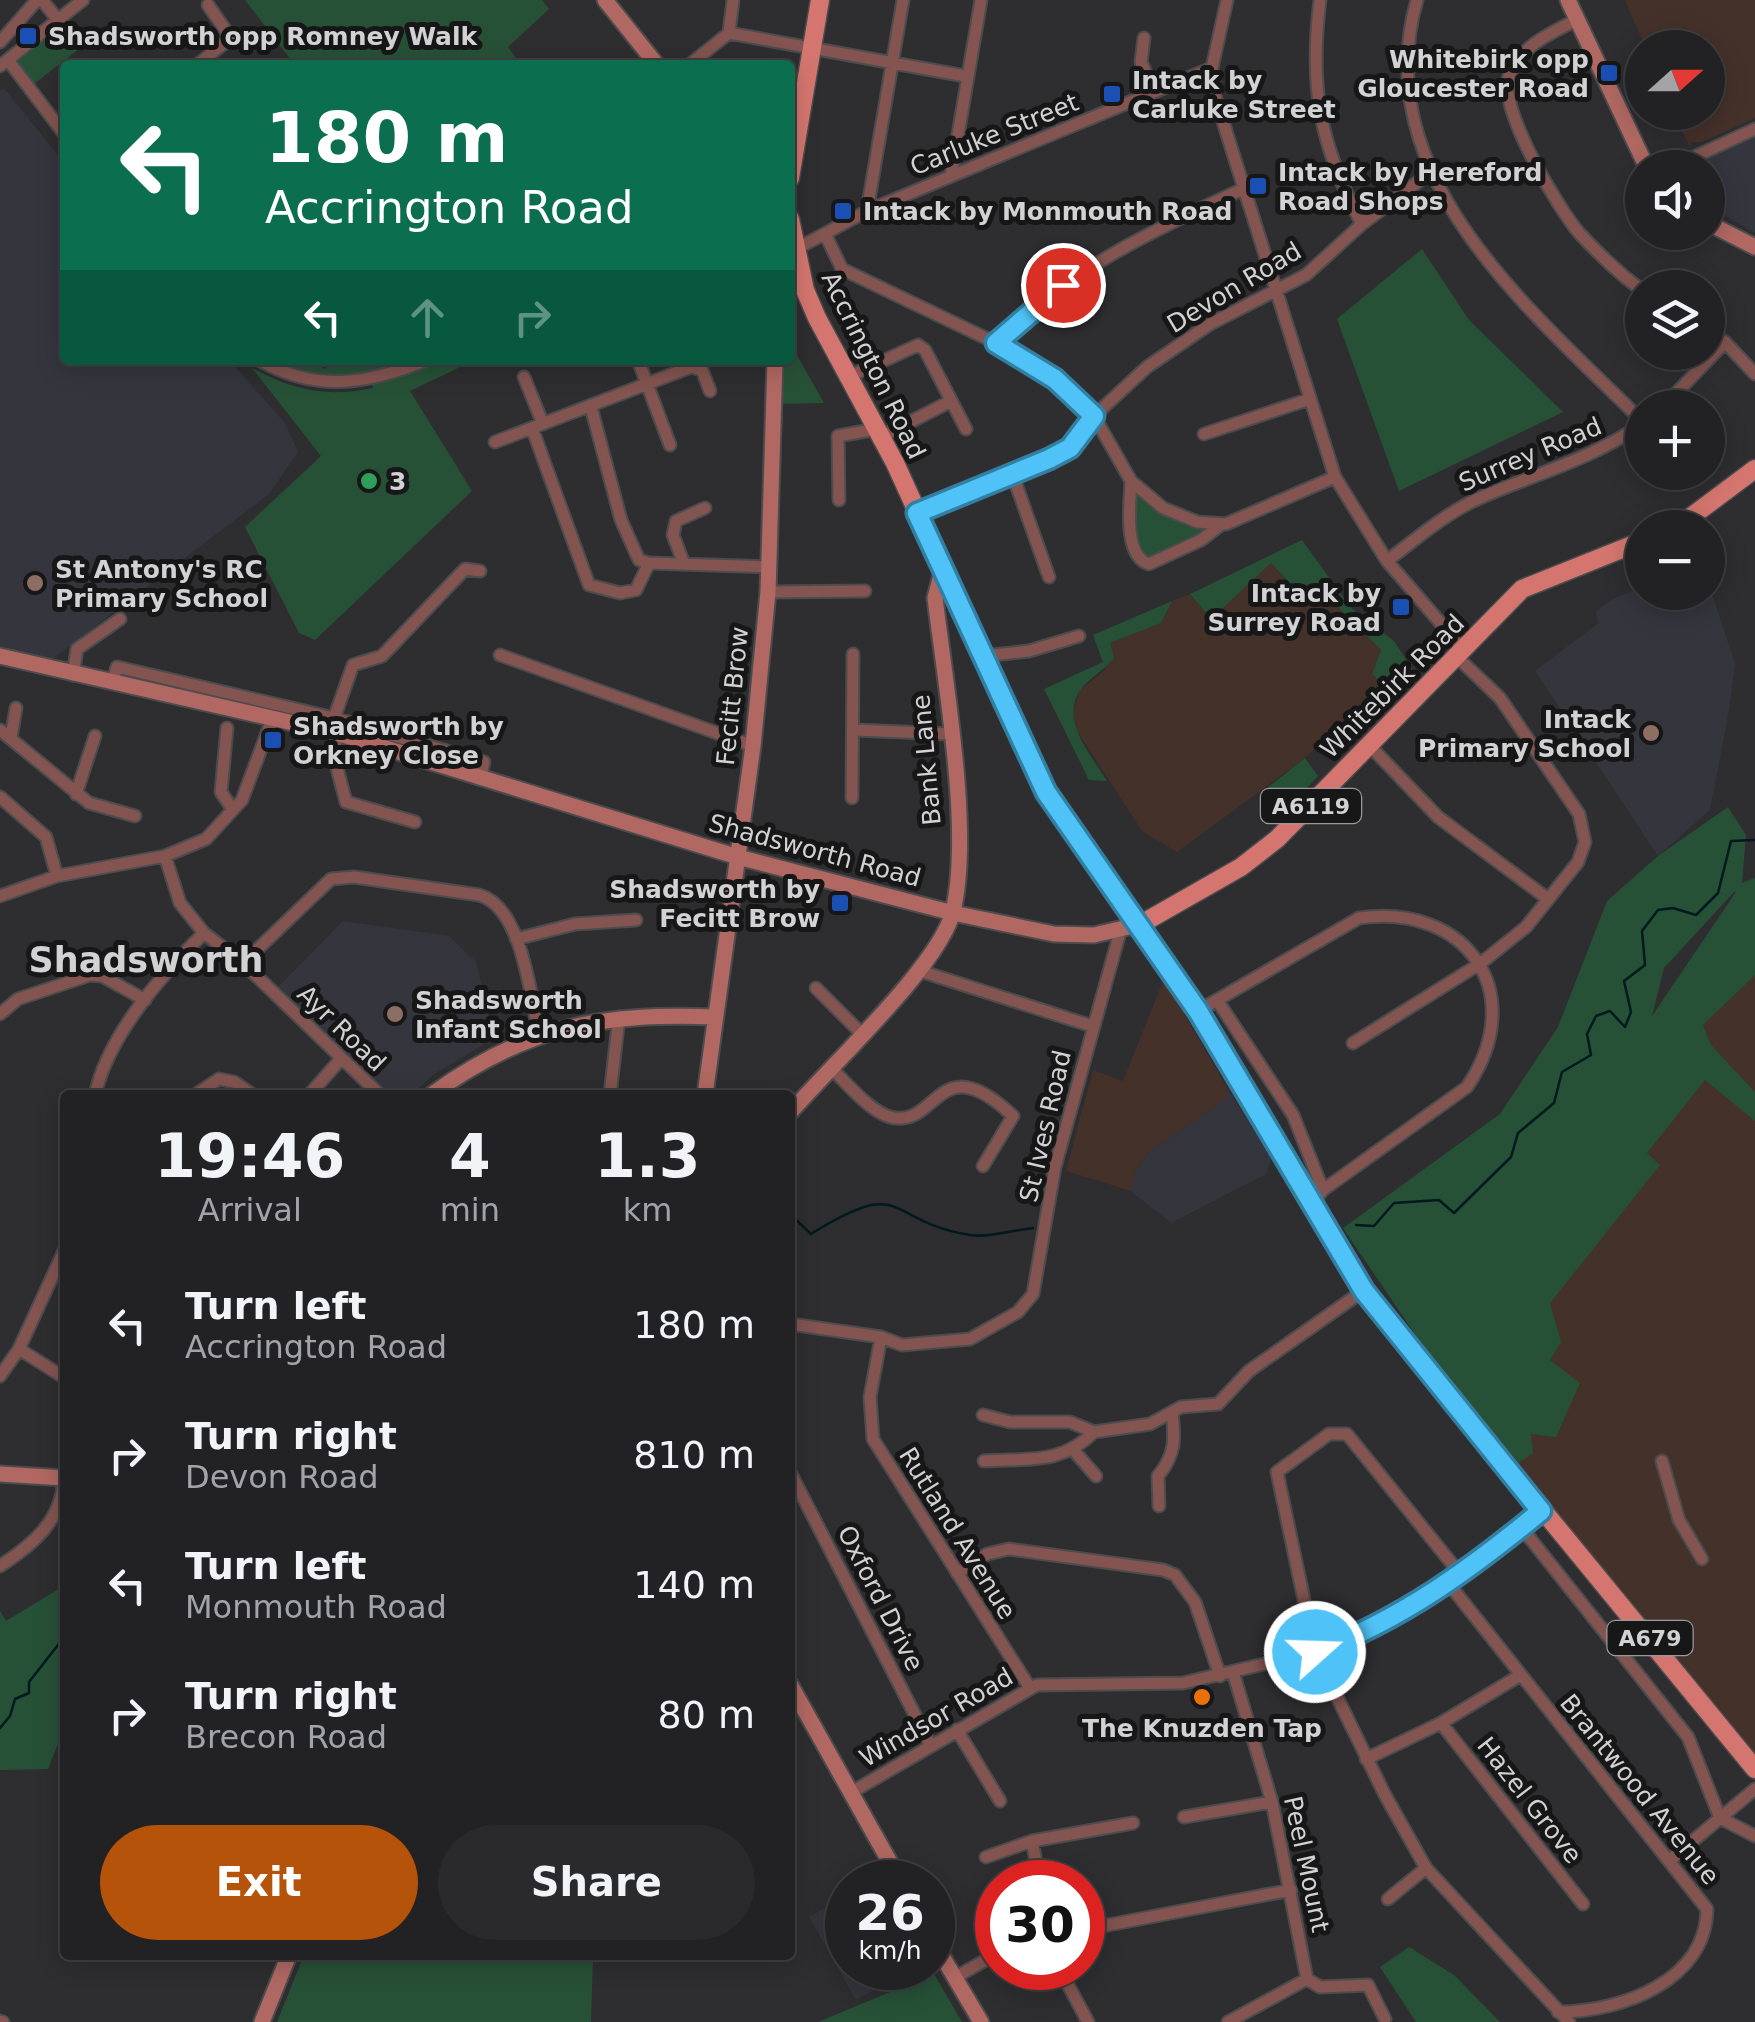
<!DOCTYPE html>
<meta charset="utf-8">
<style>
:root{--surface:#222225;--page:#2a2a2d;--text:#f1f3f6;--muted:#a2a4a7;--line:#3f3f42;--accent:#b45309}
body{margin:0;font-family:"DejaVu Sans",sans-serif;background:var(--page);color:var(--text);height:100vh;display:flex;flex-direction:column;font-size:38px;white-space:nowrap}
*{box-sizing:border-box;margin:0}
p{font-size:32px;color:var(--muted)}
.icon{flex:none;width:55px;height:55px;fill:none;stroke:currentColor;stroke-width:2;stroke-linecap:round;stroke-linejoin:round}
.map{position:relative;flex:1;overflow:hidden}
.sheet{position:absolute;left:60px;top:1090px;width:735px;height:870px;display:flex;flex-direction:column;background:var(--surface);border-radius:10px;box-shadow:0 5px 25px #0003,0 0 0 2px var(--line)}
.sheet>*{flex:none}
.top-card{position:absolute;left:60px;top:60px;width:735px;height:305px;border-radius:10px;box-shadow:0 5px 25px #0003,0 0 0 2px var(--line);background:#0b6e4f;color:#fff;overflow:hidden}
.needle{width:65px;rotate:69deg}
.fabs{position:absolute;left:1625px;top:30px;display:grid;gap:20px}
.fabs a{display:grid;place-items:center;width:100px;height:100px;border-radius:50%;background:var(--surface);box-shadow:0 5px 25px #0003,0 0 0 2px var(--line);font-size:50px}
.speed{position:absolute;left:825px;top:1860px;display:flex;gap:20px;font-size:50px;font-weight:700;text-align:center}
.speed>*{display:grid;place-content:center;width:130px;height:130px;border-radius:50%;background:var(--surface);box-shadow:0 5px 25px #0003,0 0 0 2px var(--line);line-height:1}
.speed small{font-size:25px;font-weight:400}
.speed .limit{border:15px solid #d22;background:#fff;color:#111}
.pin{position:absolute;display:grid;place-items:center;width:85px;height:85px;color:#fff;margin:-42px;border:5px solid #fff;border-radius:50%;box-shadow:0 2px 10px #0007}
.me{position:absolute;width:110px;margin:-55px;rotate:70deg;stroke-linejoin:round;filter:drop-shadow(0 0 8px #0008)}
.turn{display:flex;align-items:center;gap:35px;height:210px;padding:0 40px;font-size:45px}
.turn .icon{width:130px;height:130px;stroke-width:2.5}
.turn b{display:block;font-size:70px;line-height:85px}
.lanes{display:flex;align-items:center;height:95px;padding:0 40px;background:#0003;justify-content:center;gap:50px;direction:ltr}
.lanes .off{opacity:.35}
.eta{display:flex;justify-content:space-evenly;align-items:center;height:170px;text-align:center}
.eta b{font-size:60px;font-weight:600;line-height:70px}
.action{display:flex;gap:20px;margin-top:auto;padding:20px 40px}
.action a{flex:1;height:115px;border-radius:60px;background:var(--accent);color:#fff;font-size:40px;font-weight:600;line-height:115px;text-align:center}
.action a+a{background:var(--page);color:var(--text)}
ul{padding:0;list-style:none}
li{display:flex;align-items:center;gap:30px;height:130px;padding:0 40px}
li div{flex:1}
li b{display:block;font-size:38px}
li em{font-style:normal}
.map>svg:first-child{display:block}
.built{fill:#35353e}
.industrial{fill:#44312a}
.green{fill:#275137;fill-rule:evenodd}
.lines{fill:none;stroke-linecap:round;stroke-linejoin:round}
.stream{stroke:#02191e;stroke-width:2.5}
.street-casing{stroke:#4c4c4e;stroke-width:15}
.secondary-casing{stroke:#4c4c4e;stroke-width:19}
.primary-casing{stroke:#4c4c4e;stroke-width:21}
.street{stroke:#835450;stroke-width:11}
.secondary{stroke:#b16862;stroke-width:15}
.primary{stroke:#d4766f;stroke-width:18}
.route-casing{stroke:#337fa1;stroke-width:25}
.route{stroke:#4fc3f7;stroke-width:18}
.transit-dot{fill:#1a4fb4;stroke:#171718;stroke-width:4}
.leisure-dot{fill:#2e9e5b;stroke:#171718;stroke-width:4}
.education-dot{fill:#8d6e63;stroke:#171718;stroke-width:4}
.food-dot{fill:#e8710a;stroke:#171718;stroke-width:4}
.labels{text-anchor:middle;stroke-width:10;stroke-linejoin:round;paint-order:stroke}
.shield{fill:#171718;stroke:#9a9a9c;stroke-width:2.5}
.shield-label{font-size:22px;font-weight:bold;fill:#d2d2d4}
.poi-label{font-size:25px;font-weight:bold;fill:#d2d2d4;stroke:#171718;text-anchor:start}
.street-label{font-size:25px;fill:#d2d2d4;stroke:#171718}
.district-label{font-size:35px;font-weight:bold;fill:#d2d2d4;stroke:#171718}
</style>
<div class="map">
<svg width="1755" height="2022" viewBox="0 0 1755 2022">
<rect width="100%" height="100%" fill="#2e2e31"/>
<path class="built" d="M4 88 65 164V360H229L285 423 298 452 269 494 51 660 0 647V91Z
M1755 137V233L1708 206V168L1688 167Z
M1708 581 1735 664 1729 710 1710 810 1658 856 1535 671 1599 623 1596 611 1615 598 1642 587V592H1708Z
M343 921 449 936 476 962 494 1038 433 1075 412 1095H389L276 989Z
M1229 1091 1271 1158 1266 1174 1171 1223 1131 1191 1135 1172 1148 1153 1223 1101Z
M847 1895 848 1968H914L856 2000 809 1917Z"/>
<path class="industrial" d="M1625 0H1755V118L1702 142H1691L1690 147 1673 113 1708 112V48L1645 47Z
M1271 563 1309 604 1323 591 1381 650 1372 674 1393 694 1382 705 1371 696 1305 758 1177 852 1142 831 1077 731 1073 711 1080 690 1105 670 1110 643 1161 623 1172 601 1190 594 1211 618Z
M1755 878V1753L1438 1368 1536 1329Z
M1164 979 1229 1091 1223 1101 1148 1153 1135 1172 1131 1191 1066 1171 1093 1070 1123 1081Z"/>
<path class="green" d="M245 0H542L549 9 508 47 521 65H295Z
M64 15 80 48 29 88 8 60Z
M1422 249 1469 320 1563 412 1399 491 1337 319Z
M790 343 824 403 773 404 775 360H790Z
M267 360H315L324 369 337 360H400L413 372 436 360H475L410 391 472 491 315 640 299 633 245 527 321 456 252 368C292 390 328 398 373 388L371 381 312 383Z
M1131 481 1163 508 1222 524 1149 564 1135 553Z
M1302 540 1351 608 1394 641 1416 675 1393 694 1372 674 1381 650 1323 592 1309 604 1271 563 1211 619 1190 594Z
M1172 601 1161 623 1110 643 1114 658C1105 670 1087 679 1079 692 1061 723 1092 756 1107 781L1089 780 1044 689 1103 662 1093 635Z
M1372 696 1382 705 1336 754 1321 744Z
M1305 758 1318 776 1282 815 1262 792Z
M1728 807 1746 835 1742 883 1755 878V975L1703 1025 1711 1045 1755 1092V1121L1705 1080 1647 1153 1660 1165 1550 1303 1561 1342 1550 1360 1580 1383 1556 1437 1531 1434 1533 1453 1519 1463 1438 1368 1343 1228 1500 1114 1558 1027 1607 901 1658 856ZM1735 891 1736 892 1652 1016 1664 968Z
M65 1580V1726L48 1769 0 1770V1611L6 1621 57 1590Z
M1409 1947 1454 1975 1500 2022H1416L1380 1967Z
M304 1955H593L591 2022H277Z
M934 1974 962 2022H818L931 1975Z"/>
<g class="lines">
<path class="stream" d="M790 1214 811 1234C908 1174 883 1221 970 1235 988 1238 1014 1230 1033 1228
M1356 1225 1374 1226 1394 1203 1439 1200 1454 1213 1511 1157 1518 1133 1554 1103 1562 1072 1591 1055 1587 1034 1596 1016 1610 1011 1625 1027 1631 1012 1624 981 1645 965 1642 931 1658 910 1673 908 1696 915 1718 893 1731 841 1755 840
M0 1728 10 1716 15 1699 29 1693V1682L65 1636"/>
<g class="street-casing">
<path id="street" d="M42 0 58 20
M1227 0 1212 68 1214 93 1335 477 1387 561 1463 649
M1320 0C1309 87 1320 147 1362 224
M1417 0C1366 177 1532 311 1642 421
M1578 19C1550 34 1521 45 1509 76 1497 107 1559 210 1580 234 1599 254 1620 275 1642 290
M729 33 965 76
M1144 38 1141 62 1154 91
M0 42 37 0
M8 60 65 135
M197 65 231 38 208 5
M689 65 729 33 733 0
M0 66 83 0
M1670 168 1755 129
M951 176 981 0
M867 211 903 0
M826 236 842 269 996 343 1055 379 1094 416 1131 481 1163 508 1197 522 1226 524 1335 477
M796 249 867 211 1212 68
M1708 332 1725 342 1755 374
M996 343C1066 271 1153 230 1243 189
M259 360C317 393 368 384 427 360
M638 360 670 445
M524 377 543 424
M848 377 918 345 925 350 966 429
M591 407 621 520 639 560 649 563
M1662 408 1725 342
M532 428 589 585 620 593 636 590 649 563 768 567
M1204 434 1310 399
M881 437 951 401
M495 442 691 367 702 370 710 391
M1012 473 1049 577
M1131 481C1130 504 1123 556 1149 564L1201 540 1222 524
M839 500 838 436 877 429
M917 513 1069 448 1094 416 1147 367 1210 324 1306 275 1362 224 1431 172
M1387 561C1417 538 1447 512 1482 497 1538 473 1592 459 1642 424
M684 564 673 535 676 521 705 508
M768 592 865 591
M500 655 753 746
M983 656 1029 651 1079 636
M73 675 77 649 120 619
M112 683 117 667 334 718 484 762 480 779
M333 721 353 665 382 656 465 569 480 571
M227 728 221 792 233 810
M0 730 89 803 135 816
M855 730 951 734
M337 733 334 757 346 802 415 822
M11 738 16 708
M1370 746 1438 817 1548 899
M76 794 95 736
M0 797 46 837 57 876
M852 798 853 654
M165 856 180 903 204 933 243 963 380 1095
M0 896 57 876 165 856 206 839 242 800 273 717
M516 939 575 924 636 920
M243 963 331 879 354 877 479 895C522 907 530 994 539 1033
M917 970 1092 1026
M816 988 861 1033
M1217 1000 1293 1115 1323 1190
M1198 1011 1359 918C1468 903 1530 994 1467 1087L1323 1190 1311 1204
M0 1014 18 999 90 975 102 976 145 1000
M1353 1043 1481 963 1526 927 1578 862 1585 842 1579 814 1500 698 1456 656
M830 1067C846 1082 869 1111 890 1117 938 1130 937 1044 1013 1116L983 1166
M95 1095C108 1036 162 974 204 933
M195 1095 219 1079 234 1082 253 1095
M309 1095 340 1060
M610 1095 619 1017
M790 1324 881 1337 902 1345 970 1339 1018 1312 1033 1294 1055 1167 1120 932
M881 1337 870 1397 873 1439 1030 1688
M19 1349 65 1378
M0 1376 19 1349 65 1249
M983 1415 1010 1422H1070L1094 1432 1150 1424 1181 1407 1218 1404 1249 1371 1363 1291
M1075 1452 1096 1476
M984 1461C1028 1458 1061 1465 1094 1432
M1662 1461 1679 1520 1702 1559
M790 1472 931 1746
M1159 1506 1158 1476C1176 1454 1175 1439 1172 1412
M1521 1527 1688 1737 1720 1818 1755 1836
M0 1566C34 1544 62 1520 64 1478
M957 1573 987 1554 1009 1549 1163 1570 1175 1575 1195 1602 1220 1676
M1461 1575 1347 1434H1329L1277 1472 1315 1652 1385 1795 1426 1868 1569 2022
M1449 1584 1707 1909C1706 1981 1621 2012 1558 2012
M1441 1723 1583 1904
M957 1730 1000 1801
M1366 1759 1441 1723 1519 1676
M850 1793 1037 1685 1183 1683 1315 1652 1363 1634 1449 1584 1541 1511
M1184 1817 1272 1802
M1032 1841 1040 1882
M986 1857 1032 1841 1133 1823
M1670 1860 1755 1789
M1388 1899 1426 1868
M1082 1930 1291 1890
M1059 1968 1088 2022
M954 1978 998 1953
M1307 1979 1320 1987 1368 1985 1385 2019
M0 2021 3 2022
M1228 2022 1307 1979 1272 1802 1233 1672"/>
</g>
<g class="secondary-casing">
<path id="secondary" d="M605 0 657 65
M1568 0 1647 168
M1708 223 1755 247
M0 656 337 733 738 857 953 913 1054 934 1094 935 1141 924
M431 1095C526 1026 600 1013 715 1017
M705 1095 753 746 768 592 775 360
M790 1113C829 1067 941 964 953 911 972 832 945 682 935 598L940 579 946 576
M0 1474 65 1478
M790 1684 901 1882
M932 1939 981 2022
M262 2022 289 1955"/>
</g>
<g class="primary-casing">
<path id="primary" d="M790 178 820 0
M790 219 805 290 817 318 895 463 1045 792 1198 1011 1363 1291 1755 1769
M1676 528 1755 469
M1141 924 1241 867 1277 839 1522 589 1642 541"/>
</g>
<use href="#street" class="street"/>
<use href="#secondary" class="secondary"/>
<use href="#primary" class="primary"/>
</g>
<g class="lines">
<g class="route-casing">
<path id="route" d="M1063 285 996 343 1055 379 1094 416 1070 448 1049 459 917 513 1046 792 1198 1011 1364 1291 1541 1511C1471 1569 1401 1620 1315 1652"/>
</g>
<use href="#route" class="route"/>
</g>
<g class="transit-dot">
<rect x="18" y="26" width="20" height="20" rx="5"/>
<rect x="1599" y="63" width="20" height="20" rx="5"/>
<rect x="1102" y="84" width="20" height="20" rx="5"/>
<rect x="1248" y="176" width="20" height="20" rx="5"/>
<rect x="833" y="201" width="20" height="20" rx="5"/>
<rect x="1391" y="597" width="20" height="20" rx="5"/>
<rect x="263" y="730" width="20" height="20" rx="5"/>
<rect x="830" y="893" width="20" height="20" rx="5"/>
</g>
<circle class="leisure-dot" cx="369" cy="481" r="10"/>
<g class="education-dot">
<circle cx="35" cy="583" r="10"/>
<circle cx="1651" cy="733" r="10"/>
<circle cx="395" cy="1014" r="10"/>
</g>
<circle class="food-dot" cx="1202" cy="1697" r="10"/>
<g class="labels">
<g class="shield">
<rect x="1261" y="789" width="100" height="34" rx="8"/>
<rect x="1607.5" y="1621" width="85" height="34" rx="8"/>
</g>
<g class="shield-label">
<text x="1311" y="814">A6119</text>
<text x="1650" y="1646">A679</text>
</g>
<g class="poi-label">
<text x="48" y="45">Shadsworth opp Romney Walk</text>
<text x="1589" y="68" text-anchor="end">Whitebirk opp<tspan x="1589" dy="29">Gloucester Road</tspan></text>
<text x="1132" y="89">Intack by<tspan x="1132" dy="29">Carluke Street</tspan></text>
<text x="1278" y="181">Intack by Hereford<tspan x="1278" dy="29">Road Shops</tspan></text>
<text x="863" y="220">Intack by Monmouth Road</text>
<text x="389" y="490">3</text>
<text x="55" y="578">St Antony's RC<tspan x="55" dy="29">Primary School</tspan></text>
<text x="1381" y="602" text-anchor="end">Intack by<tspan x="1381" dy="29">Surrey Road</tspan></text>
<text x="1631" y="728" text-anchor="end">Intack<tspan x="1631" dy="29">Primary School</tspan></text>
<text x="293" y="735">Shadsworth by<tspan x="293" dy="29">Orkney Close</tspan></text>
<text x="820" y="898" text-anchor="end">Shadsworth by<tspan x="820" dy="29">Fecitt Brow</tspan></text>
<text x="415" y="1009">Shadsworth<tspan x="415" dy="29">Infant School</tspan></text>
<text x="1202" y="1737" text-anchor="middle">The Knuzden Tap</text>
</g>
<g class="street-label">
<text transform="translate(994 134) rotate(-22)" y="9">Carluke Street</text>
<text transform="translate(1234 287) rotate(-31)" y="9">Devon Road</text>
<text transform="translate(874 365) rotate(64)" y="9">Accrington Road</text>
<text transform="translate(1530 454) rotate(-23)" y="9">Surrey Road</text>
<text transform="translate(1392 686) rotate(-45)" y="9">Whitebirk Road</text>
<text transform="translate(732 696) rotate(-84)" y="9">Fecitt Brow</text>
<text transform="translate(926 760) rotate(-95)" y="9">Bank Lane</text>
<text transform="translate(815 850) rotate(15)" y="9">Shadsworth Road</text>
<text transform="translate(342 1028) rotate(44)" y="9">Ayr Road</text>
<text transform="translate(1045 1126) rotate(-77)" y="9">St Ives Road</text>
<text transform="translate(958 1533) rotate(58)" y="9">Rutland Avenue</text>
<text transform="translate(881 1598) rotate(63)" y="9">Oxford Drive</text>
<text transform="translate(936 1717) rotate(-30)" y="9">Windsor Road</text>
<text transform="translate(1640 1789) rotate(51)" y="9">Brantwood Avenue</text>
<text transform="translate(1530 1800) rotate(52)" y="9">Hazel Grove</text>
<text transform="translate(1307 1864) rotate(78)" y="9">Peel Mount</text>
</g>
<g class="district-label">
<text x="146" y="972">Shadsworth</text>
</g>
</g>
</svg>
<div class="fabs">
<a><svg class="needle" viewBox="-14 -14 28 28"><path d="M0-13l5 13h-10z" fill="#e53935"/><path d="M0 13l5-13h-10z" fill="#a2a4a7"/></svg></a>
<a><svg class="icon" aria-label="sound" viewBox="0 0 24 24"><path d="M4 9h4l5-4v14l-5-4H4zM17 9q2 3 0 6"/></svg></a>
<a><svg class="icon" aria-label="layers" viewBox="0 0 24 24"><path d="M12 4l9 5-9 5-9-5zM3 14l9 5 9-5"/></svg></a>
<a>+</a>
<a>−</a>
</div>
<div class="speed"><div>26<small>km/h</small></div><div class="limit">30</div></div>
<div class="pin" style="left:1063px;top:285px;background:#d93025"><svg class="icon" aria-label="arrive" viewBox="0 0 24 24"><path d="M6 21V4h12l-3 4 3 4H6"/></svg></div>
<svg class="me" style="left:1315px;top:1652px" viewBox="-20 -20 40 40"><circle r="17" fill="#4fc3f7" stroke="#fff" stroke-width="3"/><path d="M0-11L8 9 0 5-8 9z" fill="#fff"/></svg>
<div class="top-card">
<div class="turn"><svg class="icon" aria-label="left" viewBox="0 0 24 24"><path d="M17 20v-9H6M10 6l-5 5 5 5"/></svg><div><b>180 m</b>Accrington Road</div></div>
<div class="lanes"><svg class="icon" aria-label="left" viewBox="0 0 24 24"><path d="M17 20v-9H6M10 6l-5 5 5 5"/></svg><svg class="icon off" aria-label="ahead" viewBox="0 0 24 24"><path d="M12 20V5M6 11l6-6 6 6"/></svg><svg class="icon off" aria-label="right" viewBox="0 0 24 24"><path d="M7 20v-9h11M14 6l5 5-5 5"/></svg></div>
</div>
<section class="sheet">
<div class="eta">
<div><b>19:46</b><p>Arrival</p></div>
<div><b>4</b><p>min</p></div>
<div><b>1.3</b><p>km</p></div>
</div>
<ul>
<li><svg class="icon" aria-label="left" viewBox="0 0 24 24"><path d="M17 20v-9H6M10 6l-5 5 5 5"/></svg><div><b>Turn left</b><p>Accrington Road</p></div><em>180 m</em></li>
<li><svg class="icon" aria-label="right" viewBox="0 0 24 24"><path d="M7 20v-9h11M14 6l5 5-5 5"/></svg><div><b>Turn right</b><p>Devon Road</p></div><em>810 m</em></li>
<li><svg class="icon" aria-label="left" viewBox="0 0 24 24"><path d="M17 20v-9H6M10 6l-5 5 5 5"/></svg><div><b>Turn left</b><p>Monmouth Road</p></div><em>140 m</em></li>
<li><svg class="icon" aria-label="right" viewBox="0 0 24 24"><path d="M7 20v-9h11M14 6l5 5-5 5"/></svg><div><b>Turn right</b><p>Brecon Road</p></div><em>80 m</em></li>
</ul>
<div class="action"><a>Exit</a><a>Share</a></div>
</section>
</div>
